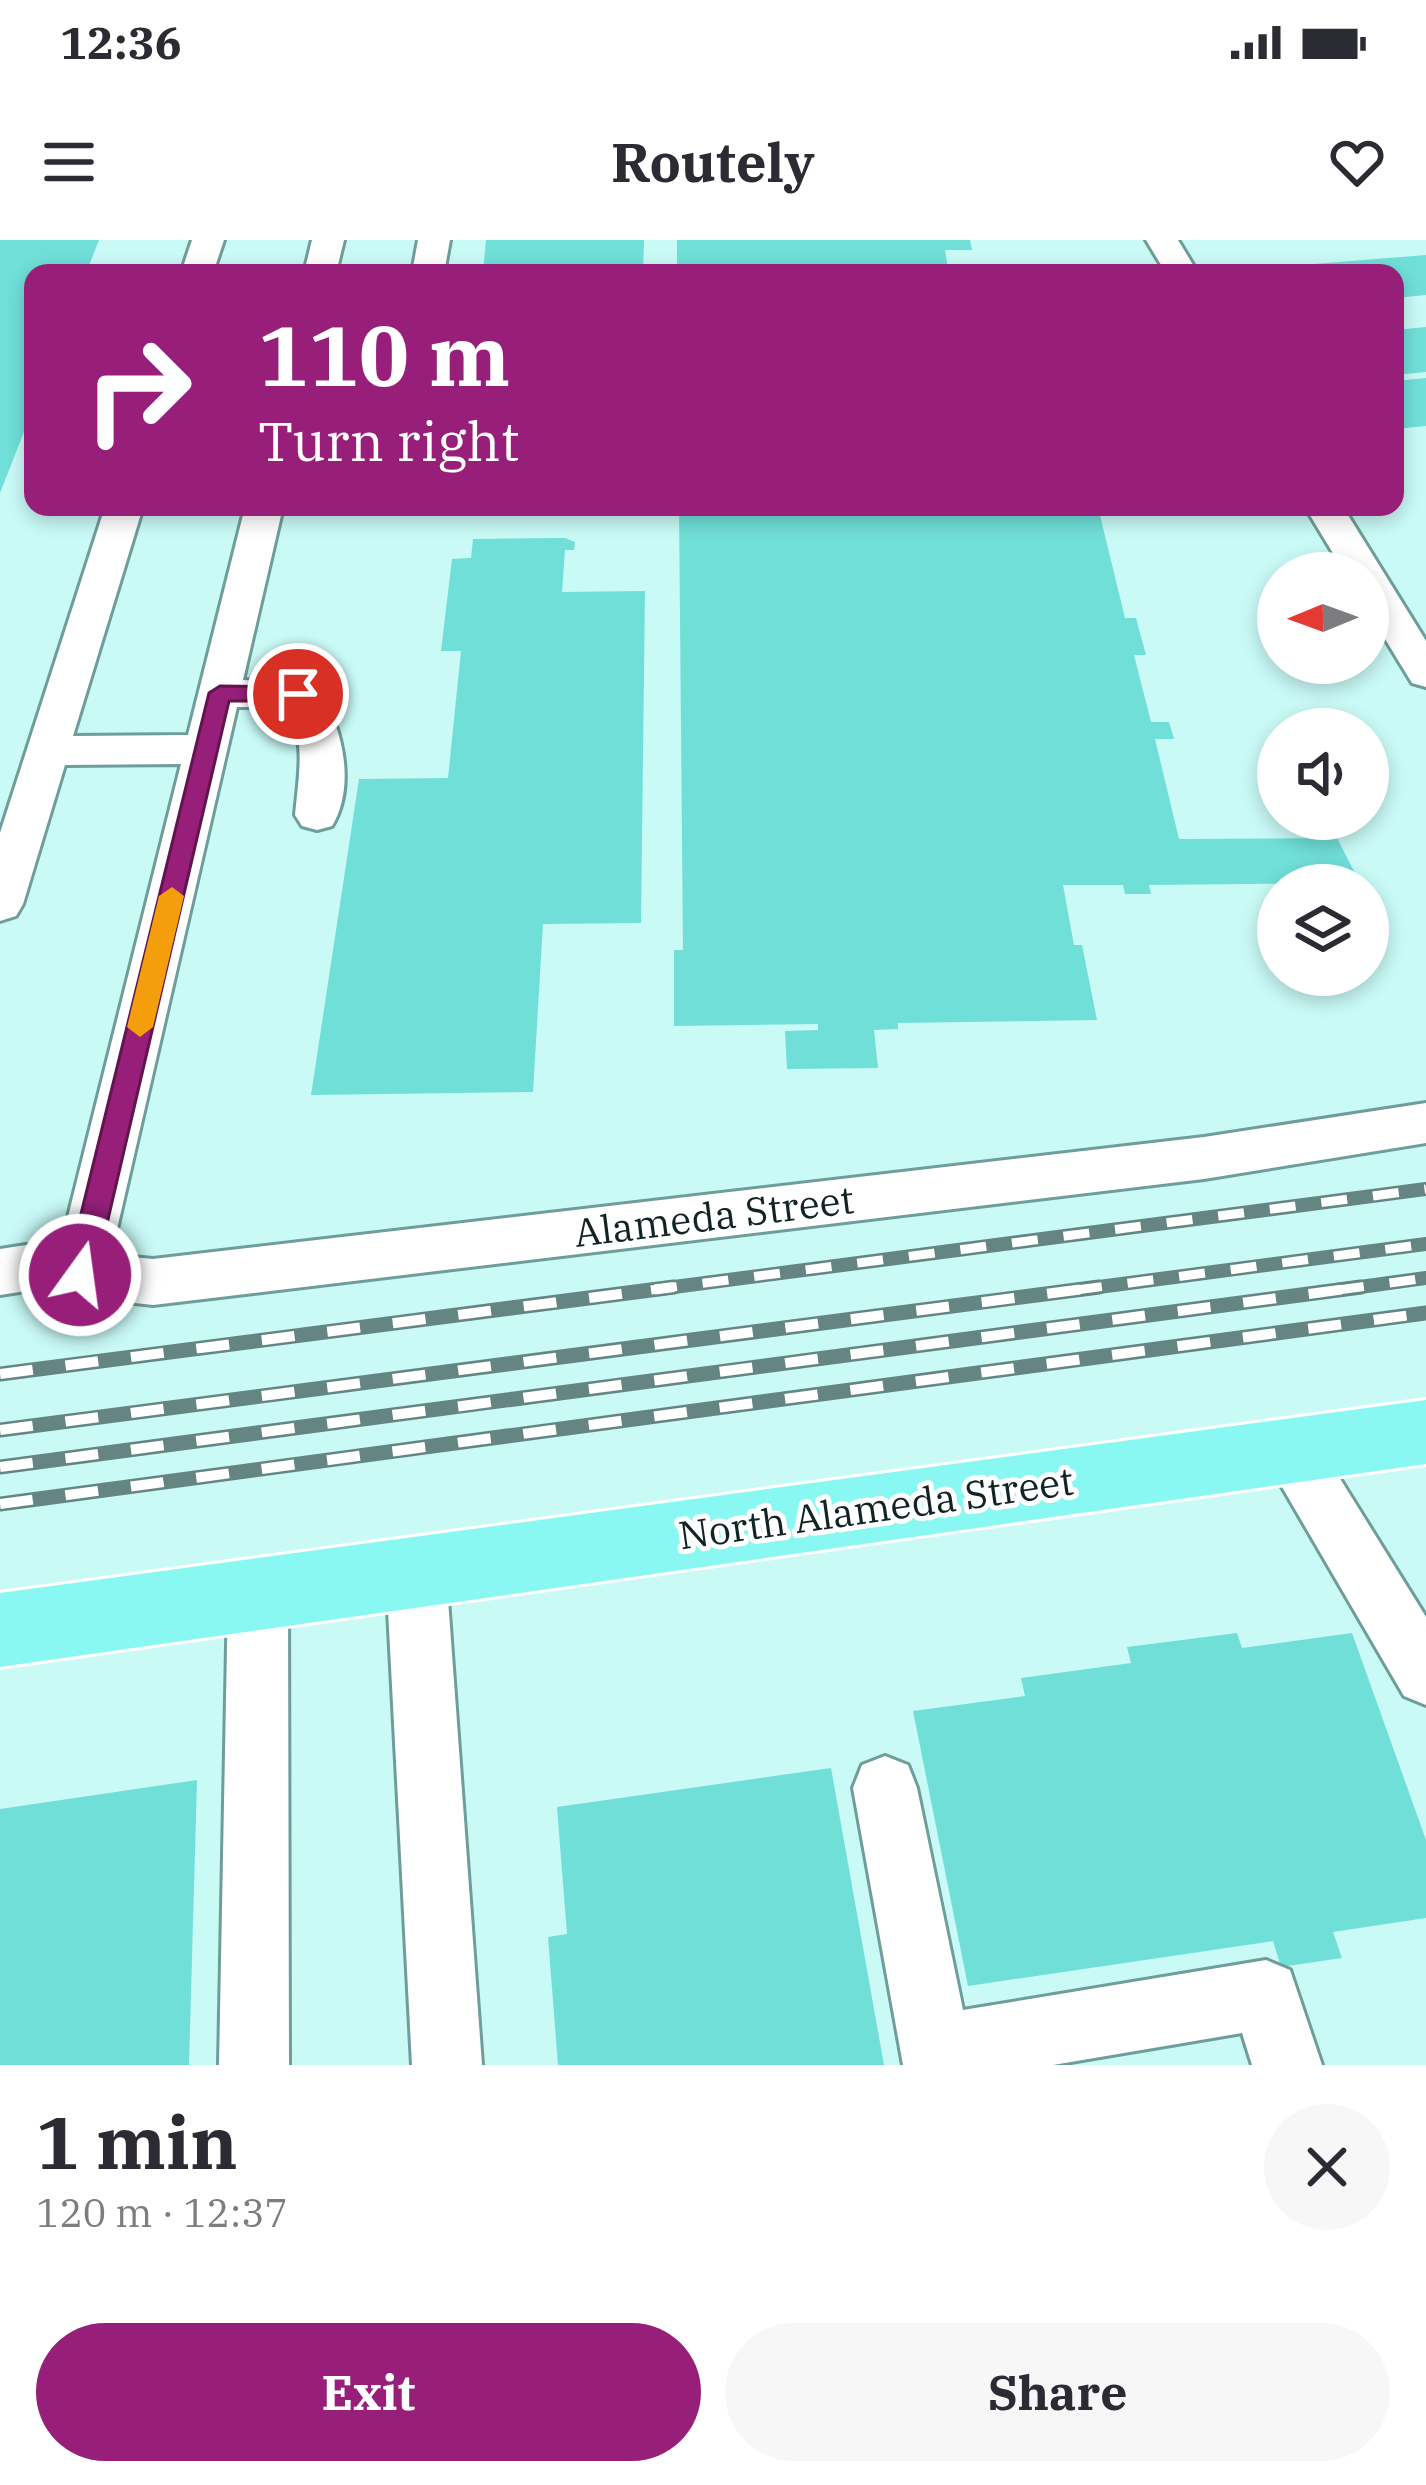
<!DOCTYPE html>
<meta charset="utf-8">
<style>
:root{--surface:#fff;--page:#f7f7f7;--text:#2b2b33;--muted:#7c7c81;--accent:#971f7a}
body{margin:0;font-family:"IBM Plex Serif",serif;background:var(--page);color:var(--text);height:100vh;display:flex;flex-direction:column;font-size:45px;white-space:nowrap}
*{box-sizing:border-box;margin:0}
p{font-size:39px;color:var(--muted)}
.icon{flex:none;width:66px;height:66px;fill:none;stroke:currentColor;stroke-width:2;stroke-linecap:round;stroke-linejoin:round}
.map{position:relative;height:1825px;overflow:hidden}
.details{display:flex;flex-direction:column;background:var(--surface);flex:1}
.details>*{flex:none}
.hud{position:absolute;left:24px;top:24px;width:1380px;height:252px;border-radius:24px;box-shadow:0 6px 18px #0003;background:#971f7a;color:#fff;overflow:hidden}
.needle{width:78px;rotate:269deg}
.fabs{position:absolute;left:1257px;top:312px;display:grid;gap:24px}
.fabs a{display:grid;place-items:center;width:132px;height:132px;border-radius:50%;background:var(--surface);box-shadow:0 6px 18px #0003;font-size:60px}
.pin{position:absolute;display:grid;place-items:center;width:102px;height:102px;color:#fff;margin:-51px;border:6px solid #fff;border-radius:50%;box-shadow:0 3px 12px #0007}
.me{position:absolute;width:132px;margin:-66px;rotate:14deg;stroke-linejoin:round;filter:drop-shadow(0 0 9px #0008)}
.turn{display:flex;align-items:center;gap:42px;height:252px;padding:0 36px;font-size:54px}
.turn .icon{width:156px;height:156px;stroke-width:2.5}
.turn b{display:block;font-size:84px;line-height:102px}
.round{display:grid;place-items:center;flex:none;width:126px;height:126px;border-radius:63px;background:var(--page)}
.summary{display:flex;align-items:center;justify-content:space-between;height:204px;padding:0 36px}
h1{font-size:72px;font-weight:700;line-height:90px}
.button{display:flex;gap:24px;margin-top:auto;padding:24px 36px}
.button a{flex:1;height:138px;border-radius:72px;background:var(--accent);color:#fff;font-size:48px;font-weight:700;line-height:138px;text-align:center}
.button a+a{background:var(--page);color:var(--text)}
.status{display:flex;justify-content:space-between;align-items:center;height:84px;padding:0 60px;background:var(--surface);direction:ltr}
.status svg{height:33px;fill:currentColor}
header{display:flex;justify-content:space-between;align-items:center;height:156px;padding:0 36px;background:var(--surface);font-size:54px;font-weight:700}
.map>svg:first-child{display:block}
.building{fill:#70dfd8}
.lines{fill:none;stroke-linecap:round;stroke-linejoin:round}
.minor-casing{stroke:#6f9d9a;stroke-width:6}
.major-casing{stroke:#fff;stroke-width:6}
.minor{fill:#fff;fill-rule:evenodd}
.major{fill:#89f8f3;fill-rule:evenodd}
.rail-far1-casing{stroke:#658583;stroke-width:14}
.rail-casing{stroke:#658583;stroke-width:15}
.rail-far1{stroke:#fff;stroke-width:9;stroke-dasharray:26;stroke-linecap:butt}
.rail{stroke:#fff;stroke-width:10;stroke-dasharray:33;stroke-linecap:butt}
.route{fill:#971f7a;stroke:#62144f;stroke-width:3}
.slow{fill:#f59e0b}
.labels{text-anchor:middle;stroke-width:10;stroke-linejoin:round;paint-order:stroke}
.street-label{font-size:39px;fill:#112322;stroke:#fff}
</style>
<div class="status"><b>12:36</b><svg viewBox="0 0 49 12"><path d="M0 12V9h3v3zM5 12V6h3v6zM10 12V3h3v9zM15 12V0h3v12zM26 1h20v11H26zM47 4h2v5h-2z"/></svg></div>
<header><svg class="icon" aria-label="menu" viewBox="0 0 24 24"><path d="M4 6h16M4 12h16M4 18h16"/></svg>Routely<svg class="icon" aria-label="heart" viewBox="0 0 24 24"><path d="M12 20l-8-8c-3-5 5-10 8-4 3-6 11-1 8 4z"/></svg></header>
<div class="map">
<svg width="1426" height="1825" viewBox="0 0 1426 1825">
<rect width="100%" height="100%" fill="#c9faf6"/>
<path class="building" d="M0 0H99L86 33H33V169L0 253Z
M486 0H644L643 33H483Z
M677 0H970L972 10H945L949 33H677Z
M1426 15V55L1395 58V33H1266L1263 28Z
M1426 87V132L1395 135V90Z
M1426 138V186L1395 189V141Z
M679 267H1098L1125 378H1136L1146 415H1134L1151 482H1169L1174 499H1155L1179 599 1337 598 1360 643 1149 645 1151 654H1125L1123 645H1063L1074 705H1082L1097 780 898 783V789L874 790 878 828 787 829 785 791 818 790V784L674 786V710H683Z
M565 298 575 302 574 310H565L562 352 645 351 641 683 543 684 533 852 311 855 359 539 448 538 461 411H441L452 319 471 318 473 299Z
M1237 1393 1242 1408 1352 1393 1426 1600V1678L1333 1692 1342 1718 1281 1727 1273 1701 968 1746 913 1471 1025 1456 1021 1438 1131 1423 1127 1407Z
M831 1528 884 1825H558L548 1697 567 1694 557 1567Z
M197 1540 189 1825H0V1569Z"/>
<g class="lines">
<g class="minor-casing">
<path id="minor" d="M192 0H224L213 33H181Z
M312 0H344L336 33H304Z
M418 0H450L444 33H412Z
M1146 0H1178L1198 33H1166Z
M105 267H143L73 496 188 495 245 267H283L243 440 313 444C342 479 357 545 332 586L317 590 302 586 295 575C298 540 307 499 287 467H237L111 1015 153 1019 1204 897 1426 863V903L1204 939 153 1065 26 1051 0 1055V1009L26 1005 60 1009 181 524 65 525 23 664 16 676 0 681V593Z
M1305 267H1343L1426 401V447L1412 443 1368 371V333H1345Z
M1291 1184 1311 1192 1426 1377V1465L1404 1456 1271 1228 1262 1210 1271 1192Z
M416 1303 437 1312 446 1332 482 1825H412L386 1332 395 1312Z
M258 1325 279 1334 288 1354 289 1825H219L228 1354 237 1334Z
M885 1516 908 1525 917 1548 963 1770 1266 1720 1290 1730 1322 1825H1252L1242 1793 1053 1825H903L853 1548 862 1525Z"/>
</g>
<g class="major-casing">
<path id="major" d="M1426 1160V1224L0 1427V1353Z"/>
</g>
<use href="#minor" class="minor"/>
<use href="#major" class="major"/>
<g class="rail-far1-casing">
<path id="rail-far1" d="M651 1050 1426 949
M1076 1050 1426 1004
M1338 1050 1426 1038"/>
</g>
<g class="rail-casing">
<path id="rail" d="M0 1134 674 1047
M0 1190 1099 1047
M0 1227 1361 1047
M0 1264 1426 1073"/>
</g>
<use href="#rail-far1" class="rail-far1"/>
<use href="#rail" class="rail"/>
</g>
<path class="route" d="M220 446 298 447 310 454 298 461H229L95 1035 91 1043H70L66 1035 209 453Z"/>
<path class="slow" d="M172 647 184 656 153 787 140 797 127 787 159 656Z"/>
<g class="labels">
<g class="street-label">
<text transform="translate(714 976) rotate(-7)" y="14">Alameda Street</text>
<text transform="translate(876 1268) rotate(-8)" y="14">North Alameda Street</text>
</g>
</g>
</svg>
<div class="fabs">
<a><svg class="needle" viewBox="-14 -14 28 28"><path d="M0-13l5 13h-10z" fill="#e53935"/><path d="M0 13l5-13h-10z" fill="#7c7c81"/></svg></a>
<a><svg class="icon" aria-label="sound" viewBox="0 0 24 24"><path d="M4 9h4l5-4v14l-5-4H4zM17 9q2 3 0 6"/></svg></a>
<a><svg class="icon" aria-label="layers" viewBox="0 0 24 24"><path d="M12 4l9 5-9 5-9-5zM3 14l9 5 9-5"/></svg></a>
</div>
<div class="pin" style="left:298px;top:454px;background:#d93025"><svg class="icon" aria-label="arrive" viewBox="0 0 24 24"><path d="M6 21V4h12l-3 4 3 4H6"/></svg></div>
<svg class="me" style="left:80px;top:1035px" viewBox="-20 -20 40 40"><circle r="17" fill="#971f7a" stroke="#fff" stroke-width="3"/><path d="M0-11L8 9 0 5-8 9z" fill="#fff"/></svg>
<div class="hud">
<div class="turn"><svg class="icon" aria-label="right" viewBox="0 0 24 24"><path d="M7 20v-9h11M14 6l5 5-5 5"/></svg><div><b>110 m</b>Turn right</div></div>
</div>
</div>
<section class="details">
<div class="summary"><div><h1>1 min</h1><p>120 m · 12:37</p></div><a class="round"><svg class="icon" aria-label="close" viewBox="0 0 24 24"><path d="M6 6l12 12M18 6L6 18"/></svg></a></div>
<div class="button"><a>Exit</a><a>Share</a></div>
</section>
